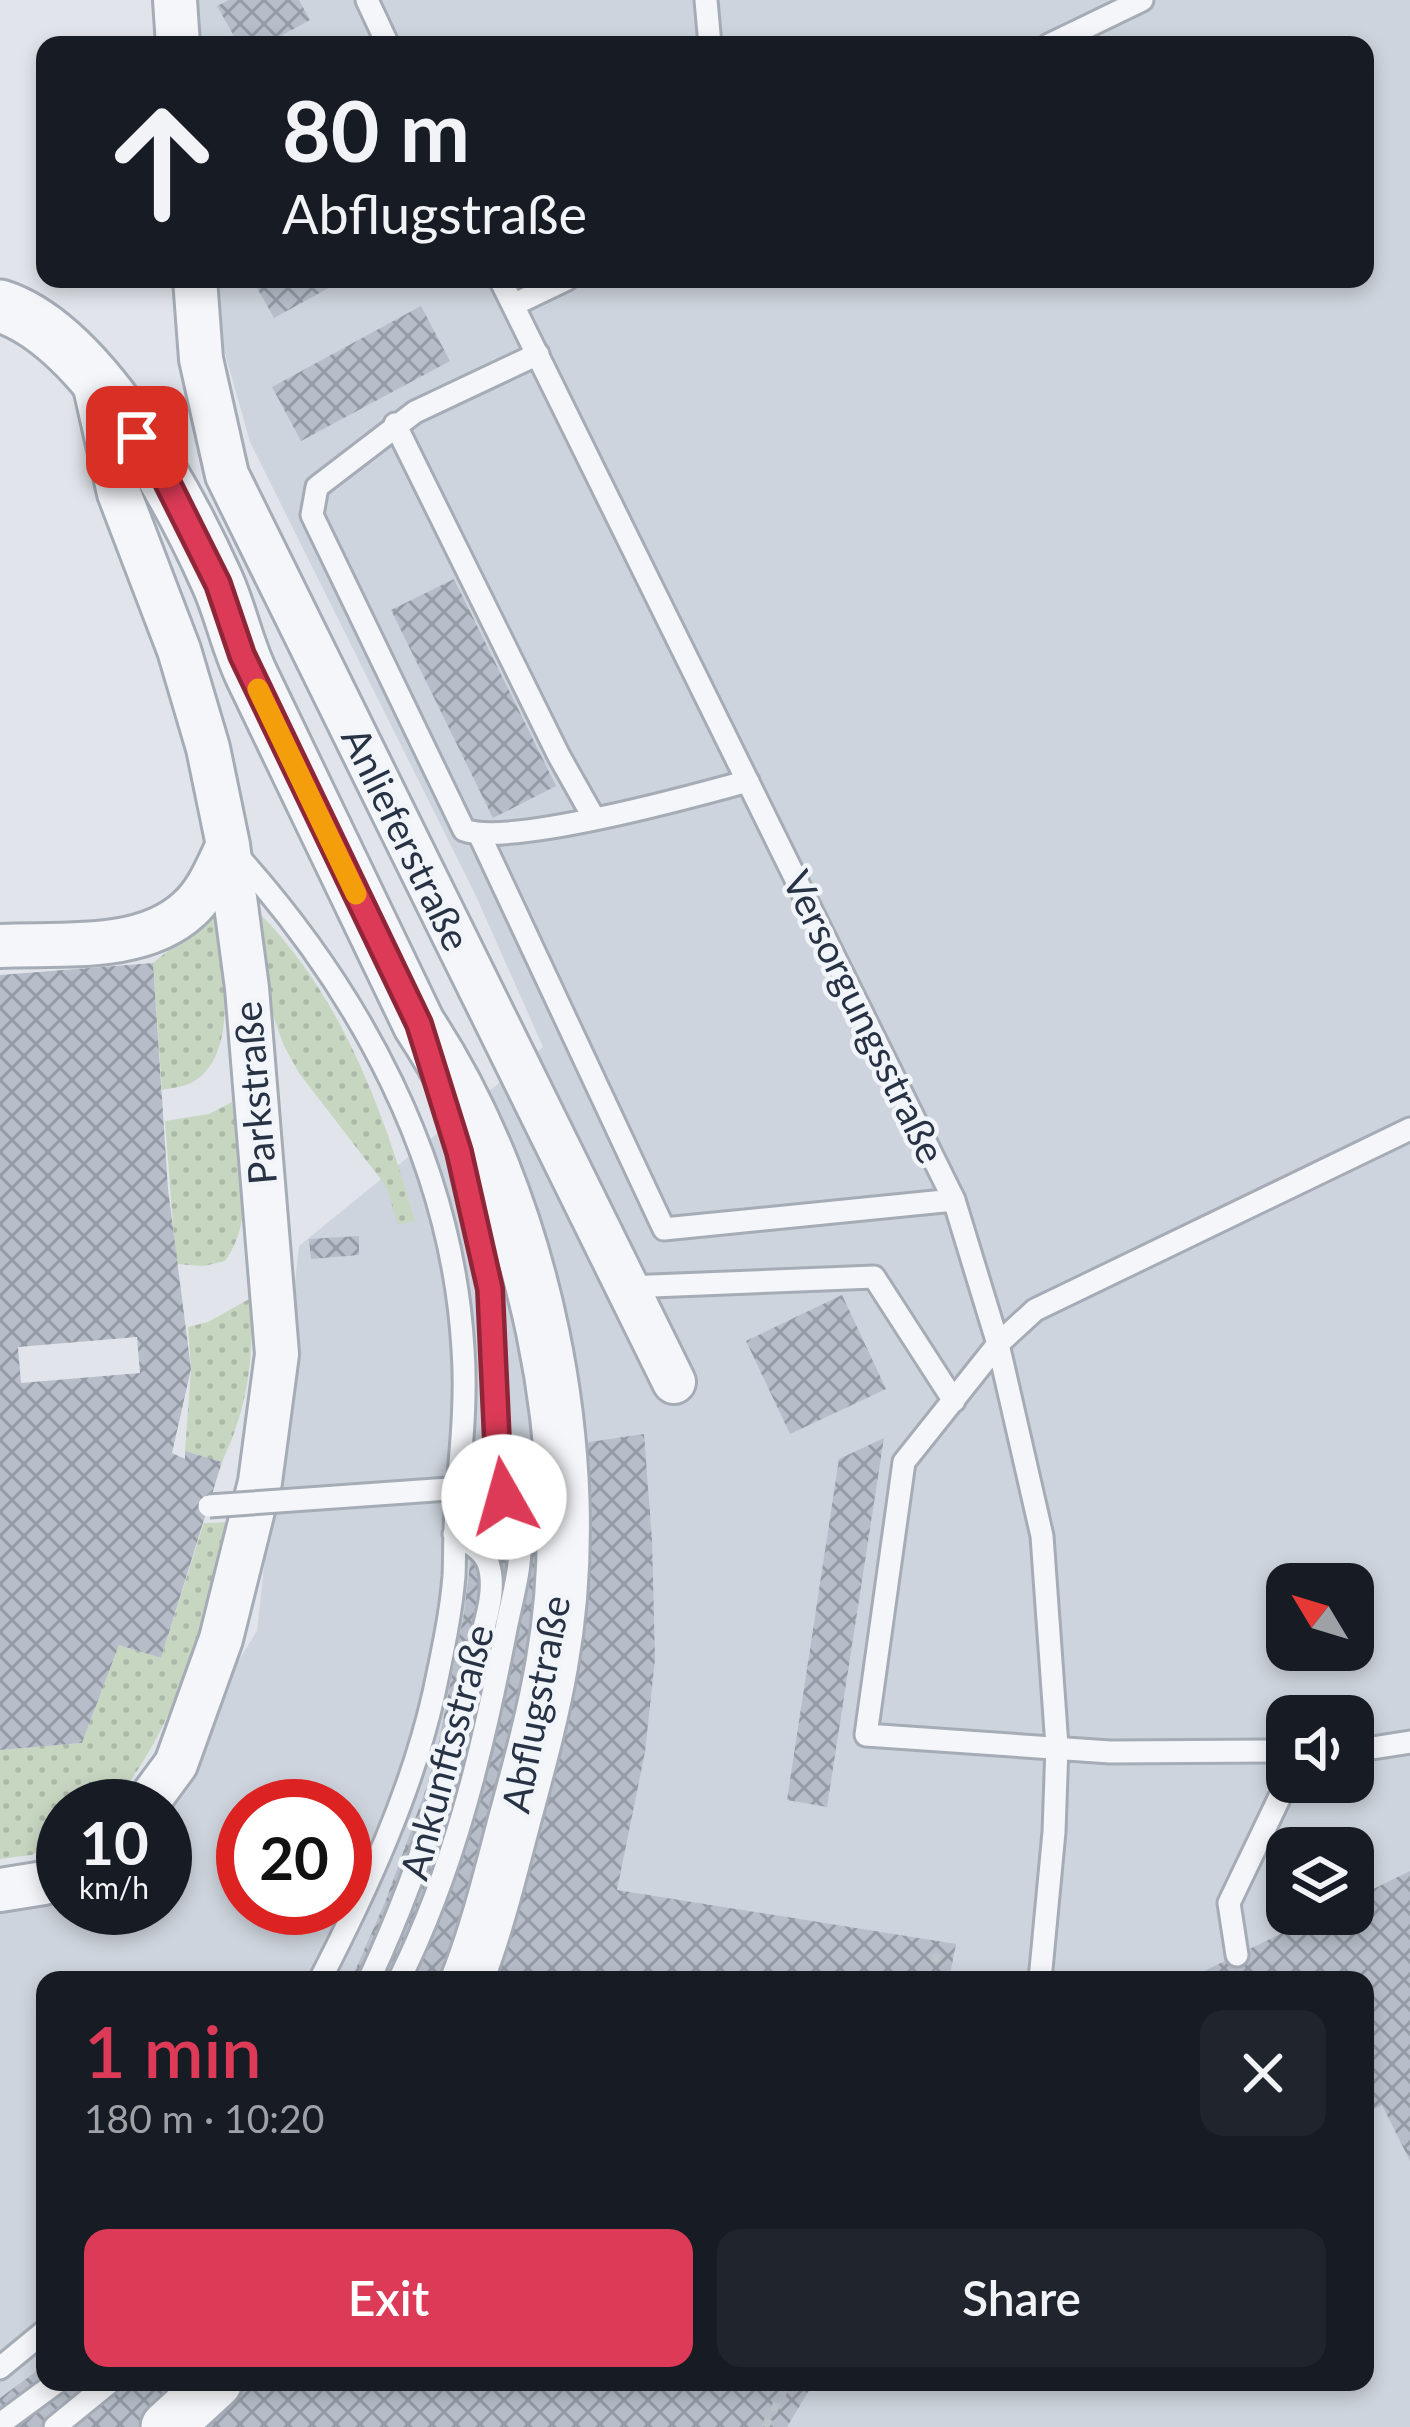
<!DOCTYPE html>
<meta charset="utf-8">
<style>
:root{--surface:#171b24;--page:#20242c;--text:#f1f3f6;--muted:#9ea1a6;--accent:#dc3a56}
body{margin:0;font-family:Lato,sans-serif;background:var(--page);color:var(--text);height:100vh;display:flex;flex-direction:column;font-size:45px;white-space:nowrap}
*{box-sizing:border-box;margin:0}
p{font-size:39px;color:var(--muted)}
.icon{flex:none;width:66px;height:66px;fill:none;stroke:currentColor;stroke-width:2;stroke-linecap:round;stroke-linejoin:round}
.map{position:relative;flex:1;overflow:hidden}
.details{position:absolute;left:36px;top:1971px;width:1338px;height:420px;display:flex;flex-direction:column;background:var(--surface);border-radius:24px;box-shadow:0 6px 18px #0003}
.details>*{flex:none}
.banner{position:absolute;left:36px;top:36px;width:1338px;height:252px;border-radius:24px;box-shadow:0 6px 18px #0003;background:#171b24;color:var(--text);overflow:hidden}
.needle{width:78px;rotate:308deg}
.buttons{position:absolute;left:1266px;top:1563px;display:grid;gap:24px}
.buttons a{display:grid;place-items:center;width:108px;height:108px;border-radius:24px;background:var(--surface);box-shadow:0 6px 18px #0003;font-size:60px}
.speed{position:absolute;left:36px;top:1779px;display:flex;gap:24px;font-size:60px;font-weight:700;text-align:center}
.speed>*{display:grid;place-content:center;width:156px;height:156px;border-radius:50%;background:var(--surface);box-shadow:0 6px 18px #0003;line-height:1}
.speed small{font-size:30px;font-weight:400}
.speed .limit{border:18px solid #d22;background:#fff;color:#111}
.pin{position:absolute;display:grid;place-items:center;width:102px;height:102px;color:#fff;margin:-51px;border-radius:24px;box-shadow:0 6px 18px #0006}
.me{position:absolute;width:132px;margin:-66px;rotate:353deg;stroke-linejoin:round;filter:drop-shadow(0 0 9px #0008)}
.turn{display:flex;align-items:center;gap:42px;height:252px;padding:0 48px;font-size:54px}
.turn .icon{width:156px;height:156px;stroke-width:2.5}
.turn b{display:block;font-size:84px;line-height:102px}
.round{display:grid;place-items:center;flex:none;width:126px;height:126px;border-radius:24px;background:var(--page)}
.summary{display:flex;align-items:center;justify-content:space-between;height:204px;padding:0 48px}
h1{font-size:72px;font-weight:600;line-height:90px;color:var(--accent)}
.action{display:flex;gap:24px;margin-top:auto;padding:24px 48px}
.action a{flex:1;height:138px;border-radius:24px;background:var(--accent);color:#fff;font-size:48px;font-weight:600;line-height:138px;text-align:center}
.action a+a{background:var(--page);color:var(--text)}
.map>svg:first-child{display:block}
.built{fill:#ced4dd;fill-rule:evenodd}
.grass{fill:url(#grass-dots)}
.building{fill:url(#building-cross-hatch);fill-rule:evenodd}
.lines{fill:none;stroke-linecap:round;stroke-linejoin:round}
.service-casing{stroke:#a5acb6;stroke-width:27}
.minor-casing{stroke:#a5acb6;stroke-width:48}
.tertiary-casing{stroke:#a5acb6;stroke-width:57}
.path{stroke:#bfc3ca;stroke-width:8;stroke-dasharray:9 9;stroke-linecap:butt}
.service{stroke:#f4f6f9;stroke-width:21}
.minor{stroke:#f4f6f9;stroke-width:42}
.tertiary{stroke:#f4f6f9;stroke-width:51}
.service-bridge-casing{stroke:#a5acb6;stroke-width:27;stroke-linecap:butt}
.service-bridge{stroke:#f4f6f9;stroke-width:21}
.route-casing{stroke:#8f2638;stroke-width:30}
.route{stroke:#dc3a56;stroke-width:21}
.slow{stroke:#f59e0b;stroke-width:21}
.labels{text-anchor:middle;stroke-width:9;stroke-linejoin:round;paint-order:stroke}
.street-label{font-size:39px;fill:#273345;stroke:#f1f4f8}
</style>
<div class="map">
<svg width="1410" height="2427" viewBox="0 0 1410 2427">
<defs>
<pattern id="grass-dots" width="8" height="8" patternUnits="userSpaceOnUse" patternTransform="scale(3)"><rect width="8" height="8" fill="#c7d6c1"/><path d="M2 2h.1M6 6h.1" fill="none" stroke="#abb8a7" stroke-width="1.8" stroke-linecap="round"/></pattern>
<pattern id="building-cross-hatch" width="8" height="8" patternUnits="userSpaceOnUse" patternTransform="scale(3)"><rect width="8" height="8" fill="#b7bec9"/><path d="M0 0l8 8M0 8l8-8" fill="none" stroke="#959ba5"/></pattern>
</defs>
<rect width="100%" height="100%" fill="#e1e5eb"/>
<path class="built" d="M196 0H1410V2427H0V1887L63 1880V1908H165V1806H148L257 1631 299 1246 543 1047 475 894 250 442 223 346 218 279H1365V45H199ZM1287 1584H1353V1650H1287ZM1287 1716H1353V1782H1287ZM243 1806H345V1908H243ZM1287 1848H1353V1914H1287ZM45 1980H1365V2382H45Z"/>
<path class="grass" d="M217 911C221 957 243 1056 191 1083 183 1087 171 1088 162 1090L153 963Z
M262 916C343 999 384 1113 415 1221L398 1225 386 1186 299 1073 284 1046 267 999Z
M232 1102C239 1154 258 1216 225 1261L204 1266 176 1264 165 1121 209 1114Z
M251 1298C254 1358 248 1407 222 1462L185 1451 191 1369 188 1327 208 1322Z
M229 1522C203 1620 179 1729 110 1806H63V1841L31 1855 0 1859V1750L82 1743 119 1645 161 1658 204 1523Z"/>
<path class="building" d="M229 0H299L310 20 264 45H239L217 6Z
M252 279H345L274 318Z
M421 306 450 361 301 441 272 387Z
M454 579 556 786 493 818 391 610Z
M153 963 168 1189 191 1369 172 1453 185 1459V1451L222 1462 161 1658 119 1645 82 1743 0 1750V975ZM137 1337 140 1373 21 1383 18 1347Z
M359 1236V1255L311 1259 309 1239Z
M842 1295 886 1389 790 1434 746 1341Z
M644 1434 652 1540 655 1659 645 1752 617 1890 956 1944 949 1980H351L386 1900 428 1783 439 1741 464 1613 475 1524V1459Z
M884 1438 827 1807 787 1800 839 1459Z
M1410 1871V2161L1382 2105 1365 2113V1980H1186L1321 1914H1353V1899Z
M45 2365V2382H814L787 2427H0V2398Z"/>
<g class="lines">
<g class="service-casing">
<path id="service" d="M367 0 388 45
M706 0 710 45
M1049 45 1142 0
M500 279 954 1200 998 1344 1035 1310 1410 1129
M513 305 567 279
M538 354 415 412 317 487 312 515 464 830C509 847 694 796 748 781
M395 424 559 756 594 818
M480 836 664 1229 954 1200
M236 854C360 992 452 1161 463 1349 467 1403 460 1459 456 1512 454 1534 455 1555 454 1576 451 1614 442 1655 434 1693 412 1791 366 1891 320 1980
M452 1131C469 1183 485 1239 490 1294 496 1361 492 1430 504 1497
M627 1287 874 1277 954 1401
M998 1344 904 1462 866 1735 1110 1752 1287 1751
M998 1344 1042 1536 1057 1746 1054 1832 1040 1980
M1353 1751 1410 1742
M1237 1955 1229 1903 1287 1782
M369 1980C418 1875 452 1768 477 1655 483 1627 498 1591 488 1563 483 1549 466 1541 454 1534
M399 1980C454 1870 483 1749 506 1629 512 1598 524 1561 519 1529 515 1503 500 1495 477 1487
M0 2368 45 2331
M0 2424 57 2382
M55 2427 110 2382"/>
</g>
<g class="minor-casing">
<path id="minor" d="M175 0 178 45
M195 279 201 359 227 475 674 1382
M93 378 119 493 179 650 208 748 228 845 247 988 277 1354 260 1482 221 1639 176 1764 145 1806
M0 946C60 943 142 953 189 909 208 892 217 867 228 845
M0 1890 44 1883 63 1873"/>
</g>
<g class="tertiary-casing">
<path id="tertiary" d="M0 306C92 335 179 496 217 581 231 612 237 645 252 676 307 792 363 908 419 1024 534 1198 589 1456 552 1663 543 1716 528 1770 514 1822 500 1875 487 1929 467 1980
M167 2427 216 2382"/>
</g>
<path class="path" d="M931 1980 937 1953
M765 2427 788 2382"/>
<use href="#service" class="service"/>
<use href="#minor" class="minor"/>
<use href="#tertiary" class="tertiary"/>
<g class="service-bridge-casing">
<path id="service-bridge" d="M209 1506 477 1487"/>
</g>
<use href="#service-bridge" class="service-bridge"/>
</g>
<g class="lines">
<g class="route-casing">
<path id="route" d="M137 437 159 466 218 584 242 655 419 1024 459 1152 490 1289 498 1464 504 1497"/>
</g>
<use href="#route" class="route"/>
<path class="slow" d="M258 689 356 894"/>
</g>
<g class="labels">
<g class="street-label">
<text transform="translate(406 839) rotate(64)" y="14">Anlieferstraße</text>
<text transform="translate(864 1017) rotate(64)" y="14">Versorgungsstraße</text>
<text transform="translate(255 1093) rotate(-95)" y="14">Parkstraße</text>
<text transform="translate(536 1704) rotate(-79)" y="14">Abflugstraße</text>
<text transform="translate(447 1752) rotate(-75)" y="14">Ankunftsstraße</text>
</g>
</g>
</svg>
<div class="buttons">
<a><svg class="needle" viewBox="-14 -14 28 28"><path d="M0-13l5 13h-10z" fill="#e53935"/><path d="M0 13l5-13h-10z" fill="#9ea1a6"/></svg></a>
<a><svg class="icon" aria-label="sound" viewBox="0 0 24 24"><path d="M4 9h4l5-4v14l-5-4H4zM17 9q2 3 0 6"/></svg></a>
<a><svg class="icon" aria-label="layers" viewBox="0 0 24 24"><path d="M12 4l9 5-9 5-9-5zM3 14l9 5 9-5"/></svg></a>
</div>
<div class="speed"><div>10<small>km/h</small></div><div class="limit">20</div></div>
<div class="pin" style="left:137px;top:437px;background:#d93025"><svg class="icon" aria-label="arrive" viewBox="0 0 24 24"><path d="M6 21V4h12l-3 4 3 4H6"/></svg></div>
<svg class="me" style="left:504px;top:1497px" viewBox="-20 -20 40 40"><circle r="19" fill="#fff"/><path d="M0-13L10 11 0 6-10 11z" fill="#dc3a56"/></svg>
<div class="banner">
<div class="turn"><svg class="icon" aria-label="ahead" viewBox="0 0 24 24"><path d="M12 20V5M6 11l6-6 6 6"/></svg><div><b>80 m</b>Abflugstraße</div></div>
</div>
<section class="details">
<div class="summary"><div><h1>1 min</h1><p>180 m · 10:20</p></div><a class="round"><svg class="icon" aria-label="close" viewBox="0 0 24 24"><path d="M6 6l12 12M18 6L6 18"/></svg></a></div>
<div class="action"><a>Exit</a><a>Share</a></div>
</section>
</div>
